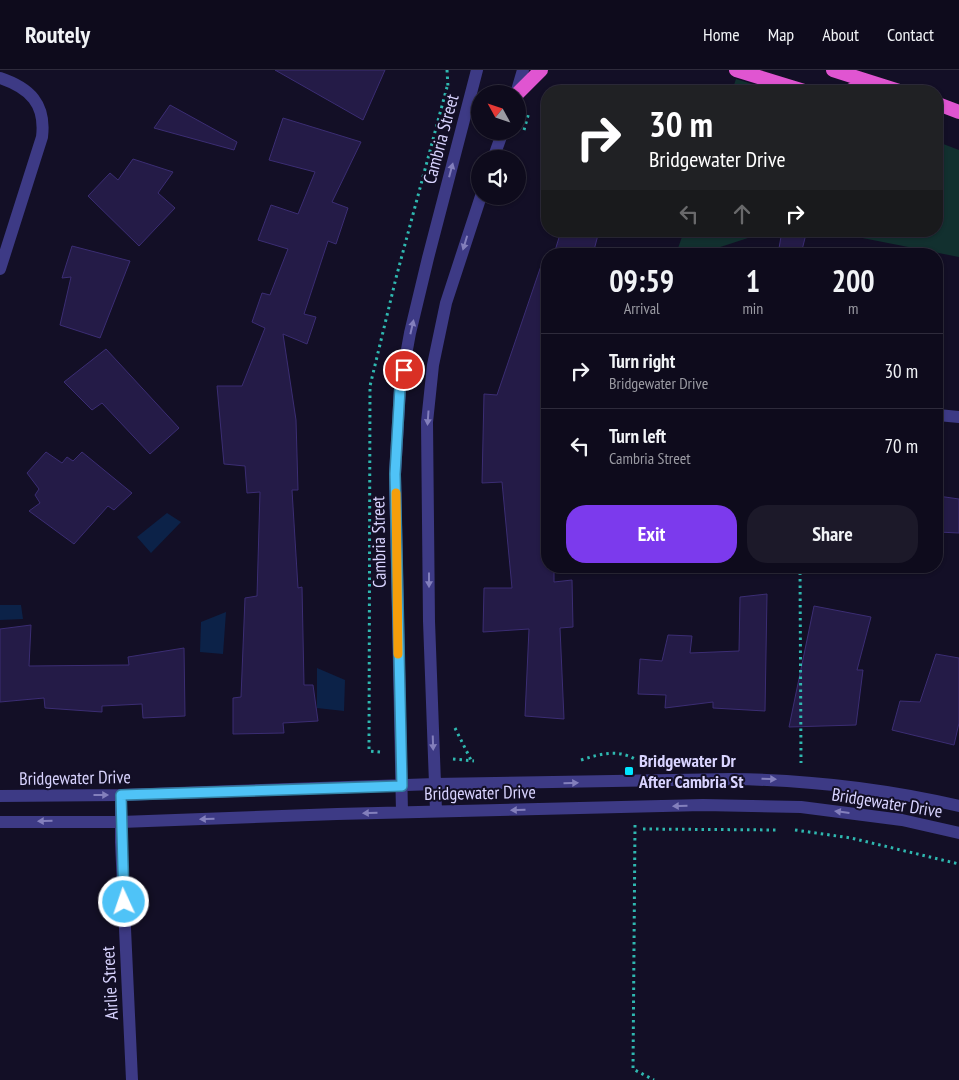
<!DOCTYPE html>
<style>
:root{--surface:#0e0b1c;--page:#1c1929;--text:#f1f3f6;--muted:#9b9ba3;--line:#2e2b3b;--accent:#7c3aed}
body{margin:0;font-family:"PT Sans Narrow",sans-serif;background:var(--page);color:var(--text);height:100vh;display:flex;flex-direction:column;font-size:19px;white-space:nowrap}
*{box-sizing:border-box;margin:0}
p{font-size:16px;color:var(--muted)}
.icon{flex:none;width:28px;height:28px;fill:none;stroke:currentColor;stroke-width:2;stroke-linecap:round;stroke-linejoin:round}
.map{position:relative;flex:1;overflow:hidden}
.sheet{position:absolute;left:541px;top:178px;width:402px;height:325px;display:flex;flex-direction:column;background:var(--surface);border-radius:20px;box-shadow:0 1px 4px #0004,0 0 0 1px var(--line)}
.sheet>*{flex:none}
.banner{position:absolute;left:541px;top:15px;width:402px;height:152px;border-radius:20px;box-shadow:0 1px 4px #0004,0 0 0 1px var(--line);background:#202124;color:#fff;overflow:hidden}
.needle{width:32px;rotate:310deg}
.controls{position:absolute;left:471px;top:15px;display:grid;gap:10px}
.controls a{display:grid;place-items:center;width:55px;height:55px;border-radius:50%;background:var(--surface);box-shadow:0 1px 4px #0004,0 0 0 1px var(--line);font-size:25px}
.pin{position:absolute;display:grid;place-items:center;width:42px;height:42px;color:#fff;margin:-21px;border:2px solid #fff;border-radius:50%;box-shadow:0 1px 5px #0007}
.me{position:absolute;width:55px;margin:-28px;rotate:357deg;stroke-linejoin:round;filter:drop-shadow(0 0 4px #0008)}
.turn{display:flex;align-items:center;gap:18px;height:105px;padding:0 25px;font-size:22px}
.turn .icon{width:65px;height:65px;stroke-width:2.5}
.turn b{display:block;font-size:35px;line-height:42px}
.lanes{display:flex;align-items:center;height:48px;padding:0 25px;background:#0003;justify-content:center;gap:25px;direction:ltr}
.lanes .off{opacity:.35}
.eta{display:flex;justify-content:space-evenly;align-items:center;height:85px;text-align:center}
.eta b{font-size:30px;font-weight:700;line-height:35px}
.button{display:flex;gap:10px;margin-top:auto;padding:10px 25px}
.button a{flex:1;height:58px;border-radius:20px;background:var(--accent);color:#fff;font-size:20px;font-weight:700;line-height:58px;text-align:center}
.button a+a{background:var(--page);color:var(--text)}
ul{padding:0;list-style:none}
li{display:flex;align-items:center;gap:15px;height:75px;padding:0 25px;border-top:1px solid var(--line)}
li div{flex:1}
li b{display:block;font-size:19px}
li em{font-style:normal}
header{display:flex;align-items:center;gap:30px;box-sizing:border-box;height:70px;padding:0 25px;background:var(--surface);border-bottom:1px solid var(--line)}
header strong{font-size:24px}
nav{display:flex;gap:28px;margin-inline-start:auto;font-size:18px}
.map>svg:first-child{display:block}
.green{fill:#12302f}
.water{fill:#0c2248}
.building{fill:#241b47;stroke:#3b2d73}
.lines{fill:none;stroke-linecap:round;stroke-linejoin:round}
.path{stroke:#2fb8b0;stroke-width:3;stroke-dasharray:2.5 4;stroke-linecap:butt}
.minor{stroke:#3d3a85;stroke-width:12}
.tertiary{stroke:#3d3a85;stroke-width:12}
.trunk{stroke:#e055d1;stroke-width:14}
.oneway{fill:#837fbc}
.route-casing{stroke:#337fa1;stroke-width:12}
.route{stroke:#4fc3f7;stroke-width:9}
.slow{stroke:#f59e0b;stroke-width:9}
.poi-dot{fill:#00e5ff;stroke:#130f26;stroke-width:2}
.labels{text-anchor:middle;stroke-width:4;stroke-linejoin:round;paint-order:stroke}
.street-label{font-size:18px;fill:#d9d4ff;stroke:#130f26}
.poi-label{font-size:18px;font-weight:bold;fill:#d9d4ff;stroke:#130f26;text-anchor:start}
</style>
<header>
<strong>Routely</strong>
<nav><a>Home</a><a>Map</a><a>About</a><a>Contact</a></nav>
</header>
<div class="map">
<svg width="959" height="1010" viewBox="0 0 959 1010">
<rect width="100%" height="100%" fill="#130f26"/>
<path class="green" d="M736 9 775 21H732Z
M938 72 959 80V187L827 161H938Z
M684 161H769L699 184H676Z"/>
<path class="water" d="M167 443 181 452 151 483 137 467Z
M0 535H21L23 549 0 550Z
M226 542 223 584 200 582 201 552Z
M317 598 345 610 344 641 317 638Z"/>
<path class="building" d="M275 0H385L363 50Z
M170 35 237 72 234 80 154 58Z
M283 48 361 72 332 132 348 138 336 174 328 171 304 244 316 247 307 274 283 264 296 350 298 420H292L298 518 302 517 304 615H313L318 651 283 653 284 663 233 664V628L241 627 245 528 257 526 260 422 247 423 245 396 224 394 217 316H242L265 258 252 252 262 223 270 225 288 179 258 170 271 135 298 144 315 102 269 90Z
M133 89 173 102 158 123 175 138 139 176 88 126 110 103 118 110Z
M561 161H599L593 184H554Z
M782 161 806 164 801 184H778Z
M72 176 130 191 100 268 60 255 71 207 62 208Z
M544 187 548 188V496H554V512L572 510 573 557 560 558 564 649 525 646 529 559 483 562 484 518H512L502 412 482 413 484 324 497 325Z
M106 279 179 358 150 384 102 333 92 340 64 312Z
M46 382 62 393 67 387 73 391 82 382 132 423 114 440 108 436 74 474 29 441 40 433 35 425 39 419 27 403Z
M938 426 959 429V463L938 462Z
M767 524 765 641 713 638V632L665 638 666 625 638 624 640 589 662 591 668 565 692 566 690 583 739 581 740 527Z
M814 536 871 547 857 600H863L856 655 789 657Z
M31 555 29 596 129 595 128 587 184 578 185 646 143 648 142 634 102 636V642L45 638 44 628 0 632V559Z
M936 584 959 588V653L954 675 892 660 900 631 920 632Z"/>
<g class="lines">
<path class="path" d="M447 0 448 17
M524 60 529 42
M800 496 801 693
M455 658 471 690
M380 682 369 681 370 316 396 208 447 17
M453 689 474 691
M581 690C600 684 617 679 635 689
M635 755 633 999 654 1010
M643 759 779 760
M795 760 851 768 959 794"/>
<path class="minor" d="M0 8C30 18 46 34 42 67L0 199
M938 345 959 347
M121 725V772L132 1010"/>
<path class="tertiary" d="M516 24 523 0
M493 89 503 61
M0 726 121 725 435 714 732 709C808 710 885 719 959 736
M436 741 429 551 427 352 433 295 446 233 481 126
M402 742 395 405 400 318 410 263 428 188 477 0
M0 752H121L337 744 703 735 801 737 902 750 959 763"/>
<path class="trunk" d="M736 0 804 21
M833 0 899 21
M849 21 870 12
M517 24 541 0
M938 34 959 42"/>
</g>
<defs><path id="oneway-solid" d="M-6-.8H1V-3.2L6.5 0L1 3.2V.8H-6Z" transform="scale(1.25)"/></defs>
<g class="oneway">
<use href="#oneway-solid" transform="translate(451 100) rotate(-75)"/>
<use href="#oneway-solid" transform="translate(465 173) rotate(107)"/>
<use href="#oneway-solid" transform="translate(412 257) rotate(-77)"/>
<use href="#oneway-solid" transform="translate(428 348) rotate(94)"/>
<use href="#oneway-solid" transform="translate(429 510) rotate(90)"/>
<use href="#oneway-solid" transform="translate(433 673) rotate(88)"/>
<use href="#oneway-solid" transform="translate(769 709) rotate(2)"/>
<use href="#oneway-solid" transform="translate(571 713) rotate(-2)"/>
<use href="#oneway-solid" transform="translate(101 725)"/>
<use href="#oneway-solid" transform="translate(680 736) rotate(178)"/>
<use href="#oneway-solid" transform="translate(518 740) rotate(179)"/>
<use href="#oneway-solid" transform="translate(842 742) rotate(-173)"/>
<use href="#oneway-solid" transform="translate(370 743) rotate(178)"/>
<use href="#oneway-solid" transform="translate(207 749) rotate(178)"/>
<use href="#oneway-solid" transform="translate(45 751) rotate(179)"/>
</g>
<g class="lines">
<g class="route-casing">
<path id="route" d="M124 832 121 725 402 716 395 404 400 318 404 300"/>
</g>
<use href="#route" class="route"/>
<path class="slow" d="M396 423 398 584"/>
</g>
<rect class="poi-dot" x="624" y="696" width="10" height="10" rx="2.5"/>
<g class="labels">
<g class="street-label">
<text transform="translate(441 69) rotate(-75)" y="6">Cambria Street</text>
<text transform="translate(379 472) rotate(-91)" y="6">Cambria Street</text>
<text transform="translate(75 708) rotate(-1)" y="6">Bridgewater Drive</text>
<text transform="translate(480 723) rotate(-1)" y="6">Bridgewater Drive</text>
<text transform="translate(887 733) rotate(9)" y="6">Bridgewater Drive</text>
<text transform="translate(110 913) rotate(-93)" y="6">Airlie Street</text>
</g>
<g class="poi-label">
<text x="639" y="697">Bridgewater Dr<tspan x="639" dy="21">After Cambria St</tspan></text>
</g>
</g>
</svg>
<div class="controls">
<a><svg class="needle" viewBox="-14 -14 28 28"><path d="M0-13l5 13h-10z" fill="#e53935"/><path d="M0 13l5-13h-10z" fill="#9b9ba3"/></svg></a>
<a><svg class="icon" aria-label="sound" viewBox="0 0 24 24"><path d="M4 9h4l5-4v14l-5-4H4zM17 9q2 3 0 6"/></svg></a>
</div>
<div class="pin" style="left:404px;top:300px;background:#d93025"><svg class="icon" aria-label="arrive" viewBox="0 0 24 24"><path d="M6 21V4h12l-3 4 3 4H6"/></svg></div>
<svg class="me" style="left:124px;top:832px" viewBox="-20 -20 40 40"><circle r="17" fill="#4fc3f7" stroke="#fff" stroke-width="3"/><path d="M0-11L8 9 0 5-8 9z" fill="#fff"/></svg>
<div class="banner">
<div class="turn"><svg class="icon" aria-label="right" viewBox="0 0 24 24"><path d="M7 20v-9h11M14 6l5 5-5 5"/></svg><div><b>30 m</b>Bridgewater Drive</div></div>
<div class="lanes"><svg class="icon off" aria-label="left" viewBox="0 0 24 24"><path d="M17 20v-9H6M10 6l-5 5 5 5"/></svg><svg class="icon off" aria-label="ahead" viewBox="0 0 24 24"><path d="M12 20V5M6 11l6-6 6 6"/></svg><svg class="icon" aria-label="right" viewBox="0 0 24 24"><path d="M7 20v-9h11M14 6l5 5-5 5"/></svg></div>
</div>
<section class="sheet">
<div class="eta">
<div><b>09:59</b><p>Arrival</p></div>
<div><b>1</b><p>min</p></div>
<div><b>200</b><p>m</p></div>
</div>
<ul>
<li><svg class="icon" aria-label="right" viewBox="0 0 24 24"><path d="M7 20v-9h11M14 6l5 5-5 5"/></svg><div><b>Turn right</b><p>Bridgewater Drive</p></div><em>30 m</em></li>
<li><svg class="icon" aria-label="left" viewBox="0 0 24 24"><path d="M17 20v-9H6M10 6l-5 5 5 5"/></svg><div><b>Turn left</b><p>Cambria Street</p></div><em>70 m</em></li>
</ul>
<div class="button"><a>Exit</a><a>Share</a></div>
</section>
</div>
